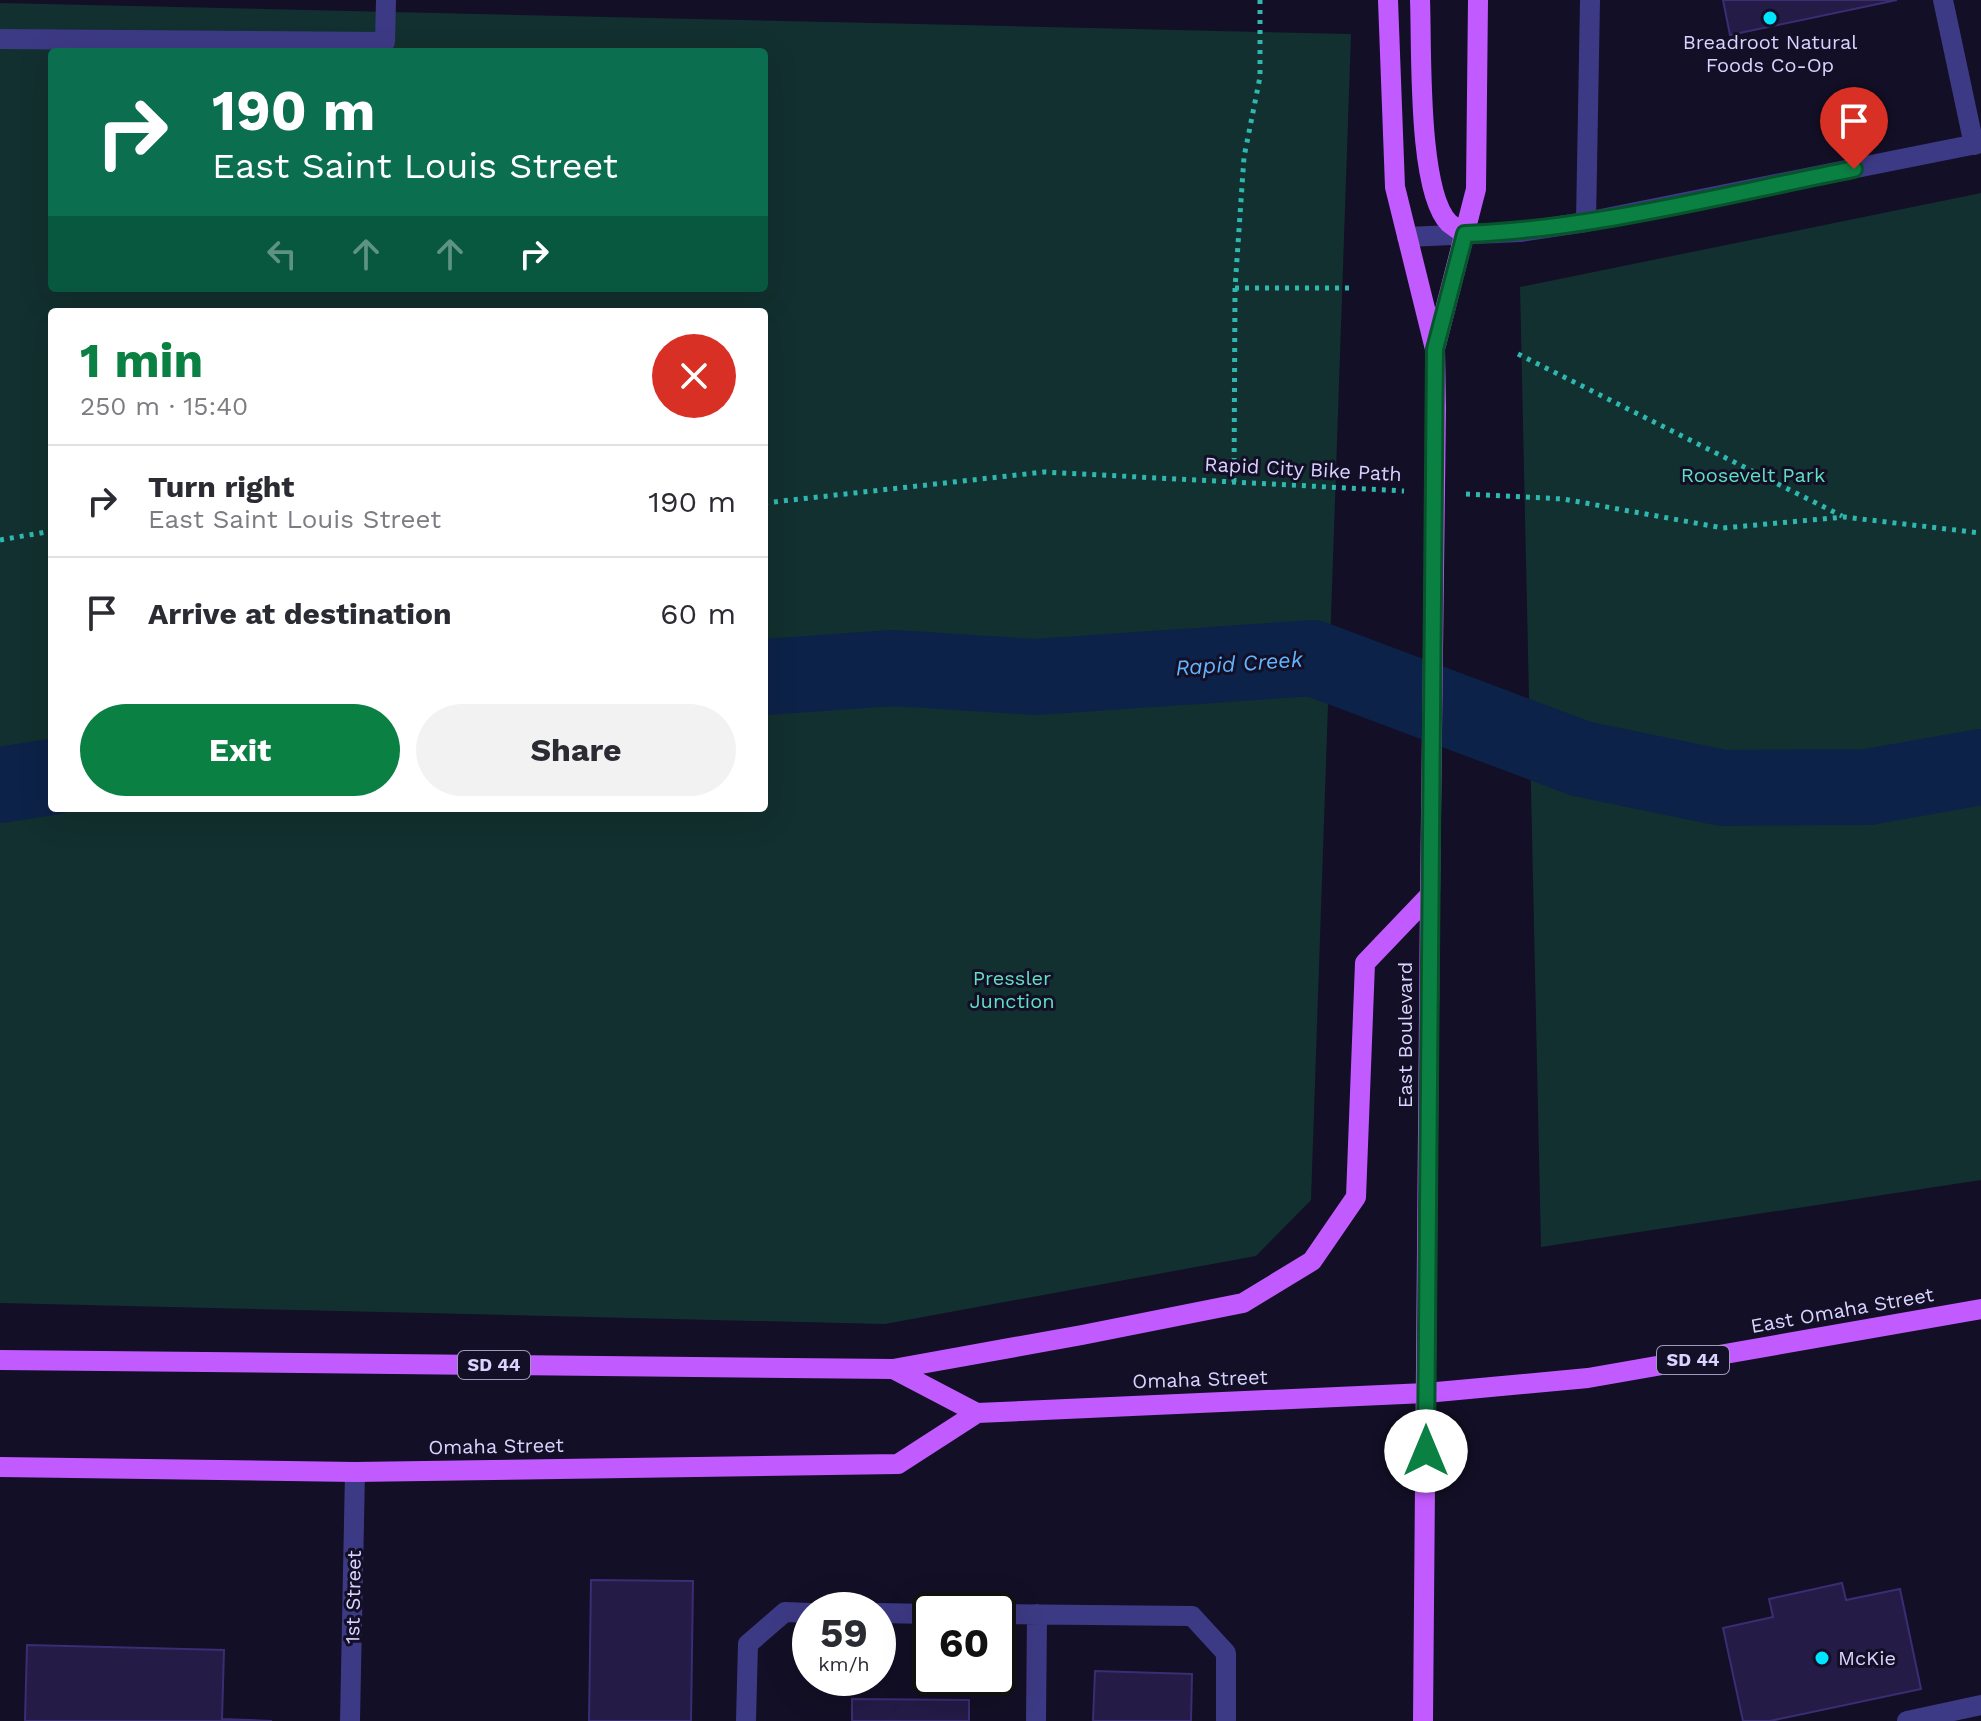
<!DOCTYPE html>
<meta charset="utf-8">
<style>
:root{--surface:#fff;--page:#f2f2f3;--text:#2b2b33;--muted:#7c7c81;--line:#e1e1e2;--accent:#0b8043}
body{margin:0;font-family:"Work Sans",sans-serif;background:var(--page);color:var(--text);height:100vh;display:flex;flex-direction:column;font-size:30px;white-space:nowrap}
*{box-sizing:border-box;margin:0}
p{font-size:26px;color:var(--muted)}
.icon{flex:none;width:44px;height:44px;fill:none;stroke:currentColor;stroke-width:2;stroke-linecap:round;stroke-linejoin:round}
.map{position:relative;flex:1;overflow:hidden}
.details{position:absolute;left:48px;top:308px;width:720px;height:504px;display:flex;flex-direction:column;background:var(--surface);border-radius:8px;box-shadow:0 8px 32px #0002}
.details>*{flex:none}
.top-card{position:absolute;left:48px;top:48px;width:720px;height:244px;border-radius:8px;box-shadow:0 8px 32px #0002;background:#0b6e4f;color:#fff;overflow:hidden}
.speed{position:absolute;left:792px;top:1592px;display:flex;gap:16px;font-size:40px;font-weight:700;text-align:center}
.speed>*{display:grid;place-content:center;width:104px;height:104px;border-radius:50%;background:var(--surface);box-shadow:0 8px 32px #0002;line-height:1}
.speed small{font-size:20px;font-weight:400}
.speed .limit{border:4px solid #111;border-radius:12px;background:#fff;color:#111}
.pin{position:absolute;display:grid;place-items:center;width:68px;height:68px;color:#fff;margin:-82px -34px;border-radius:50% 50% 50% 0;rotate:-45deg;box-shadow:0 0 8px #0007}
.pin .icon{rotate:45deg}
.me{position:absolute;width:88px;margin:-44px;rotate:0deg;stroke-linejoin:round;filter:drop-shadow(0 0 6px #0008)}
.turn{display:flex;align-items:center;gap:28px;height:168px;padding:0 32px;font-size:36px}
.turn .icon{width:104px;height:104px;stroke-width:2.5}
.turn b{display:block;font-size:56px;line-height:68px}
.lanes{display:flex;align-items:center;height:76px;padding:0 32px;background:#0003;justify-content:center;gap:40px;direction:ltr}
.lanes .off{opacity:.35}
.round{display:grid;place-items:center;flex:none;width:84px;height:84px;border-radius:42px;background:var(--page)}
.overview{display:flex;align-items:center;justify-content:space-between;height:136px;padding:0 32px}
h1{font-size:48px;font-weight:700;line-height:60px;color:var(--accent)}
.cta{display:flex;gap:16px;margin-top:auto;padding:16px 32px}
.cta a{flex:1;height:92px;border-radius:48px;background:var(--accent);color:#fff;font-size:32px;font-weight:700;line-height:92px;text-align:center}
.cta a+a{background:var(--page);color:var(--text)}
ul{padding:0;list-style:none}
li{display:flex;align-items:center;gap:24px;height:112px;padding:0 32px;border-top:2px solid var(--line)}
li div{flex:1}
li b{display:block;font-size:30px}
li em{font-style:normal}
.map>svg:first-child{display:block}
.green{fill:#12302f;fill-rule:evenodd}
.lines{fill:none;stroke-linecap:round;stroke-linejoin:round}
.river{stroke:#0c2248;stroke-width:76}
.building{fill:#241b47;stroke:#3b2d73;stroke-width:2}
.path{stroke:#2fb8b0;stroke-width:5;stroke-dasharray:4 6;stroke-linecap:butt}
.lane{stroke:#3d3a85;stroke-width:20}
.street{stroke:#3d3a85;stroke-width:20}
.primary{stroke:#c25bff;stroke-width:20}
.primary-bridge{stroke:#c25bff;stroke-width:20}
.route-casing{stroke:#07532c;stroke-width:20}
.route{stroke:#0b8043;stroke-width:14}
.poi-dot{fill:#00e5ff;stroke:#130f26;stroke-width:3}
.labels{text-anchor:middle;stroke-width:6;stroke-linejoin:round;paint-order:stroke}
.shield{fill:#130f26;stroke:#9e99be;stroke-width:2}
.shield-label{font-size:18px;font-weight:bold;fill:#d9d4ff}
.poi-label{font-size:20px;fill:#d9d4ff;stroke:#130f26}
.street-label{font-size:20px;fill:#d9d4ff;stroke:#130f26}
.park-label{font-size:20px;fill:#5fe0c0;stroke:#130f26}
.water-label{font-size:22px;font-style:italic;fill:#62b6ff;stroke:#130f26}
</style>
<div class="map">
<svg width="1981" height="1721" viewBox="0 0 1981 1721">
<rect width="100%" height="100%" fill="#130f26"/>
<path class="green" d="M0 3 1351 34 1311 1200 1256 1256 885 1324 0 1303ZM52 52H764V288H52ZM52 312H764V808H52Z
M1981 193V1180L1541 1247 1520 287Z"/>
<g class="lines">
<path class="river" d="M764 677 893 668 1035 677 1313 658 1582 759 1723 788 1868 787 1981 767
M0 785 52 777"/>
</g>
<path class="building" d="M1723 0H1897L1730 35Z
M591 1580 693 1581 691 1721H589Z
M1842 1583 1846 1600 1900 1589 1921 1689 1770 1721H1743L1723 1628 1773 1617 1769 1599Z
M27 1645 224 1650 222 1719 272 1721H25Z
M1095 1671 1192 1674 1191 1721H1093Z
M852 1699 969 1700V1721H852Z"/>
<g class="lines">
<path class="path" d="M1235 288H1355
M1518 354 1842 516
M1234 482 1235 288 1244 157 1260 77V0
M1466 494 1563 499 1723 528 1844 517 1981 533
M764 503 1044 472 1404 491
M0 540 52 531"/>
<path class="lane" d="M1943 0 1974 145
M0 39 385 42 386 0
M1586 222 1590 0
M878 1613 930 1614
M998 1614 1192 1616 1226 1653V1721
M746 1721 748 1644 785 1612 810 1613
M1036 1721 1037 1614
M1907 1721 1981 1705"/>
<path class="street" d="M1407 237 1520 232 1586 222 1981 143
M350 1721 355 1472"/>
<path class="primary" d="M1388 0 1395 187 1435 349 1436 408
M1420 0C1422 48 1417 191 1449 223 1454 227 1460 231 1465 234
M1436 345 1476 189 1478 0
M0 1360 893 1369 977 1413 1426 1393 1588 1378 1981 1309
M893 1369 1082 1335 1243 1303 1312 1261 1356 1197 1365 963 1430 895
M0 1467 355 1472 898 1464 977 1413
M1423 1721 1430 895"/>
<path class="primary-bridge" d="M1430 895 1436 408"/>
</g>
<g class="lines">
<g class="route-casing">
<path id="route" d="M1426 1451 1435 349 1465 234C1596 229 1726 194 1854 169"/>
</g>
<use href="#route" class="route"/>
</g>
<g class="poi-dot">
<circle cx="1770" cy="18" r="8"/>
<circle cx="1822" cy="1658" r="8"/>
</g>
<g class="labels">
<g class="shield">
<rect x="1657" y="1346" width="72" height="28" rx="6"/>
<rect x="458" y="1351" width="72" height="28" rx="6"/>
</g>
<g class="shield-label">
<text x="1693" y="1366">SD 44</text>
<text x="494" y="1371">SD 44</text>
</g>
<g class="poi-label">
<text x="1770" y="49">Breadroot Natural<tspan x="1770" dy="23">Foods Co-Op</tspan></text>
<text x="1838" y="1665" text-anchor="start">McKie</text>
</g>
<g class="street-label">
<text transform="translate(1303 469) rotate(3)" y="7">Rapid City Bike Path</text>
<text transform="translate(1405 1035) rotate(-90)" y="7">East Boulevard</text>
<text transform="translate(1842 1310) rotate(-10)" y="7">East Omaha Street</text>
<text transform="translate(1200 1379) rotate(-2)" y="7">Omaha Street</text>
<text transform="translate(496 1446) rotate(-1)" y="7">Omaha Street</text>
<text transform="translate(353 1597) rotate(-89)" y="7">1st Street</text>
</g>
<g class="park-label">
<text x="1753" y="482">Roosevelt Park</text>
<text x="1012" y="985">Pressler<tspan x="1012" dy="23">Junction</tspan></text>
</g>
<g class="water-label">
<text transform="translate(1239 663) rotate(-4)" y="8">Rapid Creek</text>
</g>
</g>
</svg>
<div class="speed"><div>59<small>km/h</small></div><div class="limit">60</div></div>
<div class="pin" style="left:1854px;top:169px;background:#d93025"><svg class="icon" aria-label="arrive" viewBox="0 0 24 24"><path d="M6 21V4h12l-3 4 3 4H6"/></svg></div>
<svg class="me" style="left:1426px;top:1451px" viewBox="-20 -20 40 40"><circle r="19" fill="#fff"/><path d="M0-13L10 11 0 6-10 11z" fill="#0b8043"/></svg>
<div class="top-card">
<div class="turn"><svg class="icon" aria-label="right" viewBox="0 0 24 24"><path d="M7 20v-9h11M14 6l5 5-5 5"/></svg><div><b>190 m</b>East Saint Louis Street</div></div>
<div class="lanes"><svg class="icon off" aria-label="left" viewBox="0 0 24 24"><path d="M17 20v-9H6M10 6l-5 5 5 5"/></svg><svg class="icon off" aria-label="ahead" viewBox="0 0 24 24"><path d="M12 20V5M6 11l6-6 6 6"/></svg><svg class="icon off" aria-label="ahead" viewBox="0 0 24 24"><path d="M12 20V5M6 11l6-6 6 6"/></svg><svg class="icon" aria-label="right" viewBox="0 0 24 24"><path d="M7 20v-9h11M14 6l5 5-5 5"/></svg></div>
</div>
<section class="details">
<div class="overview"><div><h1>1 min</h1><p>250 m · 15:40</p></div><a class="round" style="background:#d93025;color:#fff"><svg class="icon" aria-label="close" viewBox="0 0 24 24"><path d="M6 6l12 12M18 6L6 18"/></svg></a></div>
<ul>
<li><svg class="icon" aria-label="right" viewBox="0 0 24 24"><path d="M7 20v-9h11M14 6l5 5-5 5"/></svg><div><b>Turn right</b><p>East Saint Louis Street</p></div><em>190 m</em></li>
<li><svg class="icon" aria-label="arrive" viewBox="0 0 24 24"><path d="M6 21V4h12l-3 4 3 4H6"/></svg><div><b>Arrive at destination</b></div><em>60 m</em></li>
</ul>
<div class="cta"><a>Exit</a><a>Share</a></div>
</section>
</div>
